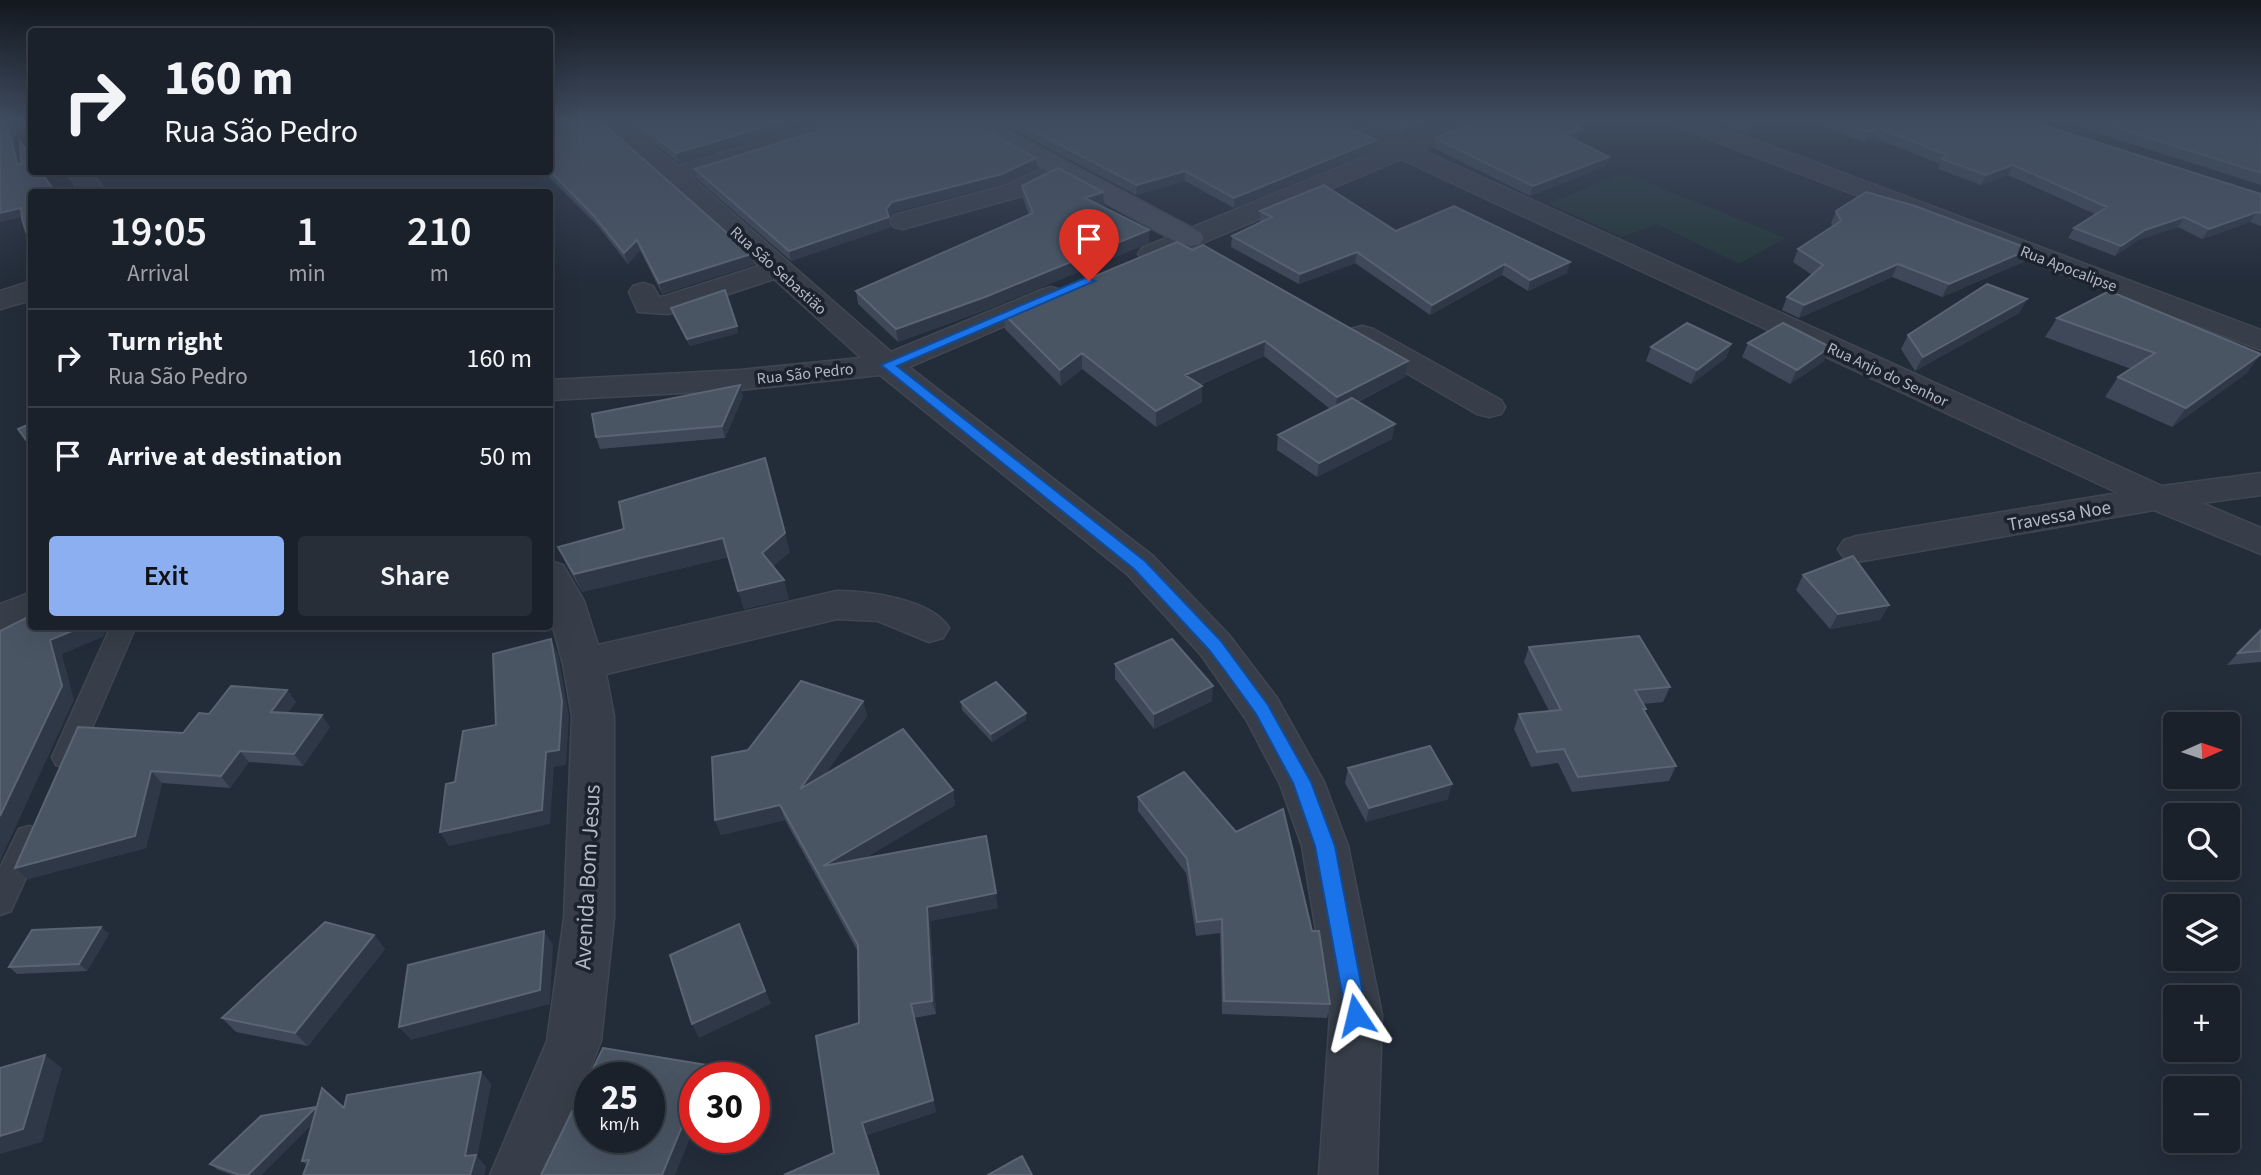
<!DOCTYPE html>
<meta charset="utf-8">
<style>
:root{--surface:#1a212b;--page:#272e37;--text:#f1f3f6;--muted:#9fa3a9;--line:#383e47;--accent:#8baff1}
body{margin:0;font-family:"Source Sans 3",sans-serif;background:var(--page);color:var(--text);height:100vh;display:flex;flex-direction:column;font-size:26px;white-space:nowrap}
*{box-sizing:border-box;margin:0}
p{font-size:23px;color:var(--muted)}
.icon{flex:none;width:38px;height:38px;fill:none;stroke:currentColor;stroke-width:2;stroke-linecap:round;stroke-linejoin:round}
.map{position:relative;flex:1;overflow:hidden}
.drawer{position:absolute;left:28px;top:189px;width:525px;height:441px;display:flex;flex-direction:column;background:var(--surface);border-radius:7px;box-shadow:0 7px 28px #0002,0 0 0 2px var(--line)}
.drawer>*{flex:none}
.hud{position:absolute;left:28px;top:28px;width:525px;height:147px;border-radius:7px;box-shadow:0 7px 28px #0002,0 0 0 2px var(--line);background:#1a212b;color:var(--text);overflow:hidden}
.needle{width:46px;rotate:87deg}
.buttons{position:absolute;left:2163px;top:712px;display:grid;gap:14px}
.buttons a{display:grid;place-items:center;width:77px;height:77px;border-radius:7px;background:var(--surface);box-shadow:0 7px 28px #0002,0 0 0 2px var(--line);font-size:35px}
.speed{position:absolute;left:574px;top:1062px;display:flex;gap:14px;font-size:35px;font-weight:700;text-align:center}
.speed>*{display:grid;place-content:center;width:91px;height:91px;border-radius:50%;background:var(--surface);box-shadow:0 7px 28px #0002,0 0 0 2px var(--line);line-height:1}
.speed small{font-size:18px;font-weight:400}
.speed .limit{border:10px solid #d22;background:#fff;color:#111}
.pin{position:absolute;display:grid;place-items:center;width:60px;height:60px;color:#fff;margin:-72px -30px;border-radius:50% 50% 50% 0;rotate:-45deg;box-shadow:0 0 7px #0007}
.pin .icon{rotate:45deg}
.me{position:absolute;width:77px;margin:-38px;rotate:350deg;stroke-linejoin:round;filter:drop-shadow(0 0 5px #0008)}
.turn{display:flex;align-items:center;gap:24px;height:147px;padding:0 21px;font-size:32px}
.turn .icon{width:91px;height:91px;stroke-width:2.5}
.turn b{display:block;font-size:49px;line-height:60px}
.eta{display:flex;justify-content:space-evenly;align-items:center;height:119px;text-align:center}
.eta b{font-size:42px;font-weight:600;line-height:49px}
.cta{display:flex;gap:14px;margin-top:auto;padding:14px 21px}
.cta a{flex:1;height:80px;border-radius:7px;background:var(--accent);color:#111;font-size:28px;font-weight:600;line-height:80px;text-align:center}
.cta a+a{background:var(--page);color:var(--text)}
ul{padding:0;list-style:none}
li{display:flex;align-items:center;gap:21px;height:98px;padding:0 21px;border-top:2px solid var(--line)}
li div{flex:1}
li b{display:block;font-size:26px}
li em{font-style:normal}
.map>svg:first-child{display:block}
.green{fill:#25373a}
.lines{fill:none;stroke-linecap:round;stroke-linejoin:round}
.lane-casing{stroke:#404752;stroke-width:3}
.street-casing{stroke:#404752;stroke-width:3}
.secondary-casing{stroke:#404752;stroke-width:3}
.lane{fill:#373e49;fill-rule:evenodd}
.street{fill:#373e49;fill-rule:evenodd}
.secondary{fill:#454d5c;fill-rule:evenodd}
.wall{fill:#3e4858}
.shaded-wall{fill:#2e3847}
.building{fill:#4a5564;stroke:#5a6473;stroke-width:2;fill-rule:evenodd}
.route{fill:#1a73e8;stroke:#114b97;stroke-width:2}
.labels{text-anchor:middle;stroke-width:7;stroke-linejoin:round;paint-order:stroke}
.far-street-label{font-size:16px;fill:#b2b9c5;stroke:#1c232e}
.street-label{font-size:19px;fill:#b2b9c5;stroke:#1c232e}
.near-street-label{font-size:23px;fill:#b2b9c5;stroke:#1c232e}
</style>
<div class="map">
<svg width="2261" height="1175" viewBox="0 0 2261 1175">
<rect width="100%" height="100%" fill="#232c39"/>
<path class="green" d="M1624 173 1786 238 1739 264 1657 224 1622 237 1548 203Z"/>
<g class="lines">
<g class="lane-casing">
<path id="lane" d="M111 626H136L76 765 66 768 56 765 52 757Z
M29 826 39 829 44 838 11 911 0 915V868L19 829Z"/>
</g>
<g class="street-casing">
<path id="street" d="M16 120H32V130L0 138V124Z
M595 120H621L678 166 809 126H825L829 131 825 136 692 178 891 352 1041 290 1051 287 1061 290 1066 296 1061 302 909 367 1153 556 1229 635 1277 698 1324 782 1348 846 1382 1015 1377 1175H1319L1330 1015 1302 846 1280 784 1247 721 1201 655 1127 574 880 375 740 390 550 400V380L740 370 861 358 774 279 668 314 638 312 629 292 633 286 643 283 653 286 659 297 665 296 759 266Z
M1324 120H1355L1402 141 1453 120H1485L1481 125 1422 150 2162 486 2261 473V495L2202 503 2261 528V554L2154 510 1857 562 1844 558 1838 549 1844 540 1857 536 2118 493 1401 159 1162 260 1152 262 1142 260 1138 254 1142 248 1381 150 1328 125Z
M1669 120H1702L2261 330V350L1673 125Z
M1058 161 1067 163 1070 168 1067 173 1022 196 903 229 894 227 890 221 894 215 1004 186Z
M66 172H91L106 192H81Z
M32 281V300L0 309V291Z
M1362 326 1373 329 1501 400 1505 407 1501 414 1489 417 1477 414 1351 341 1347 335 1351 329Z
M550 561 563 565 584 601 598 645 837 591C868 591 932 599 949 628L943 638 929 642 878 621 837 619 606 674 614 716V918L601 1041 548 1175H490L547 1041 564 918 572 716 563 664 550 616Z
M32 592V622L0 634V604Z"/>
</g>
<g class="secondary-casing">
<path id="secondary" d="M960 120H989L1200 232 1204 238 1200 244 1190 246 1180 244 964 125Z"/>
</g>
<use href="#lane" class="lane"/>
<use href="#street" class="street"/>
<use href="#secondary" class="secondary"/>
</g>
<path class="wall" d="M625 120H966L1037 168 1003 184 893 212 889 217 891 227 791 261 697 179 695 169 824 129 827 124 808 123 679 163Z
M994 120H1332L1375 150 1234 208 1185 181 1136 195Z
M1361 120H1446L1402 138Z
M1479 120H1592L1579 128V139L1575 140 1609 157 1606 166 1530 196 1434 148 1435 138Z
M1713 120H1769L1746 133Z
M1806 120H2027L2261 194V226L2250 222 2202 239 2178 227 2138 240 2115 256 2068 238 2074 228 2095 214 2008 175 1981 185 1938 169 1940 164 1875 138 1865 142Z
M2056 120H2261V185Z
M535 172H550L751 254 754 265 662 294 640 250 628 264 598 226 547 175 540 177Z
M1022 186 1103 192 1104 205 1101 206 1149 243 986 310 898 342 858 304 856 291 1029 215 1023 199Z
M1260 211 1396 231 1567 273 1528 291 1502 275 1430 315 1355 263 1299 284 1231 247 1232 236 1261 223 1260 222Z
M1836 211 2023 262 1942 297 1892 277 1799 318 1782 310 1787 297 1812 275 1793 262 1798 249 1832 226 1831 223Z
M1177 242 1408 361 1405 377 1358 402 1392 439 1317 477 1277 450 1278 435 1330 409 1264 356 1200 385 1202 386V402L1156 427 1082 369 1061 386 1005 329 1004 314Z
M2027 299 2019 313 1915 371 1901 349 1908 335Z
M671 308 738 333 690 346 673 315Z
M2057 318 2247 373 2172 427 2105 397 2118 377 2131 369 2045 337Z
M1748 343 1824 361 1790 384 1742 357Z
M1731 344 1726 358 1691 384 1646 361 1651 347Z
M743 396 725 438 600 449 596 437Z
M558 547 790 552 773 566 789 599 744 609 729 557 582 592 567 566Z
M1803 575 1889 605 1880 620 1830 629 1796 590Z
M2261 630V662L2227 665 2238 653Z
M1529 647 1670 687 1663 702 1643 704 1646 709 1644 711 1676 766 1669 781 1572 792 1558 763 1531 767 1514 729 1519 714 1549 711 1524 662Z
M1115 664 1212 701 1154 729 1115 679Z
M287 690 296 702 287 713 330 727 303 766 249 762 230 788 162 783 146 848 28 879 183 733 209 714Z
M863 701 867 716 825 774 953 790 955 805 865 858 998 908 930 921 936 1014 914 1018 936 1112 867 1135 880 1175H784L834 1153 859 1023 858 952 785 820 721 835 715 820Z
M961 702 1026 713V720L992 742 962 710Z
M1348 768 1448 799 1366 822 1345 783Z
M1138 797 1312 931 1330 1004 1327 1018 1222 1014 1220 933 1196 936 1186 873 1138 811Z
M101 927 109 934 87 971 17 974 9 967Z
M374 935 385 949 308 1046 236 1032 222 1018Z
M481 1072 491 1084 477 1157 486 1167 484 1175H303L307 1165 302 1161 312 1124 261 1175H232L218 1170 210 1164 344 1108Z"/>
<path class="shaded-wall" d="M787 120H808V123L679 163 676 153Z
M1425 120H1446L1402 138 1404 128Z
M1578 120H1592L1569 133 1572 124Z
M1756 120H1769L1746 133 1749 124Z
M1879 128 1875 138 1865 142 1869 132Z
M1582 129 1579 139 1563 145 1565 135Z
M9 130 14 137 22 172 17 164Z
M1376 140 1375 150 1234 208V198Z
M1609 157 1606 166 1530 196 1533 186Z
M1036 158 1037 168 1003 184 893 212 889 217 891 227 791 261 789 251 886 209 892 202Z
M2013 165 2008 175 1981 185 1986 175Z
M1185 171V181L1136 195 1137 185Z
M538 172H546L547 175 540 177Z
M1103 192 1104 205 1085 210V198Z
M21 208 27 216 0 222V213Z
M2257 212 2250 222 2202 239 2209 229Z
M2184 217 2178 227 2138 240 2115 256 2121 246 2145 230Z
M1149 230V243L986 310 898 342 896 329Z
M637 240 640 250 628 264 624 253Z
M2030 249 2023 262 1942 297 1949 284Z
M1357 252 1355 263 1299 284 1300 274Z
M751 254 754 265 662 294 659 283Z
M1570 262 1567 273 1528 291 1530 280Z
M1505 264 1502 275 1430 315 1432 305Z
M1898 264 1892 277 1799 318 1804 305Z
M2027 299 2019 313 1915 371 1923 357Z
M737 326 738 333 690 346 687 339Z
M1265 341 1264 356 1185 391V375Z
M1731 344 1726 358 1691 384 1697 370Z
M1830 347 1824 361 1790 384 1797 370Z
M1082 353V369L1061 386 1060 370Z
M2261 354 2247 373 2172 427 2186 408Z
M1408 361 1405 377 1335 413 1337 397Z
M740 385 743 396 725 438 722 426Z
M1202 386V402L1156 427V411Z
M1395 424 1392 439 1317 477 1319 463Z
M785 533 790 552 767 572 762 553Z
M723 538 729 557 582 592 574 574Z
M784 580 789 599 744 609 738 591Z
M1889 605 1880 620 1830 629 1838 614Z
M84 626H109L103 637 62 654 74 700 0 861V816L50 640Z
M551 639 558 654 569 716 566 765 554 767 550 824 449 846 440 832 546 752Z
M1213 686 1212 701 1154 729V714Z
M287 690 296 702 279 724 271 712Z
M863 701 867 716 804 804 800 789Z
M1026 713V720L992 742 991 734Z
M322 715 330 727 303 766 294 754Z
M240 751 249 762 230 788 221 776Z
M151 771 162 783 146 848 28 879 15 868Z
M1452 784 1448 799 1366 822 1369 808Z
M953 790 955 805 828 880 823 866Z
M780 805 785 820 721 835 715 820Z
M996 893 998 908 930 921 936 1014 932 1001 927 907Z
M101 927 109 934 87 971 79 964Z
M544 931 553 945 550 1004 411 1040 399 1027Z
M374 935 385 949 308 1046 295 1033Z
M745 938 771 1004 699 1038 692 1024Z
M911 1004 936 1112 867 1135 879 1175 862 1123Z
M45 1055 62 1068 42 1142 0 1154V1136Z
M707 1065 714 1078H702Z
M481 1072 491 1084 477 1157 486 1167 484 1175H470L465 1156Z
M695 1095V1126L675 1175H662Z
M316 1107 323 1113 261 1175H248Z"/>
<path class="building" d="M550 120H599L751 254 659 283 637 240 624 253 594 216 550 171Z
M634 120H787L676 153Z
M829 120H966L1036 158 1002 174 892 202 886 209 889 217 789 251 695 169 824 129 830 121Z
M1012 120H1332L1376 140 1234 198 1185 171 1137 185Z
M1384 120H1425L1404 128Z
M1479 120H1578L1572 124 1582 129 1565 135 1609 157 1533 186 1435 138Z
M1740 120H1756L1749 124Z
M1836 120H2027L2261 194V213L2257 212 2209 229 2184 217 2145 230 2121 246 2074 228 2107 207 2013 165 1986 175 1942 159 1947 155 1879 128 1869 132Z
M2092 120H2261V173Z
M9 130 17 164H21L20 141 32 158V172H41L55 192H32V250L22 219 21 208 0 213V131Z
M1058 168 1103 192 1085 198 1149 230 985 297 896 329 856 291 1033 213 1022 186Z
M1324 185 1396 231 1454 206 1570 262 1530 280 1505 264 1432 305 1357 252 1300 274 1232 236 1272 217 1260 211Z
M1866 192 1915 206 2030 249 1949 284 1898 264 1804 305 1787 297 1823 265 1798 249 1841 221 1836 211Z
M1177 242 1192 250 1203 245 1408 361 1337 397 1265 341 1185 375 1202 386 1156 411 1082 353 1060 370 1004 314Z
M1987 284 2027 299 1923 357 1908 335Z
M725 290 737 326 687 339 671 308Z
M2109 291 2261 354 2186 408 2118 377 2155 353 2057 318Z
M1687 323 1731 344 1697 370 1651 347Z
M1783 323 1830 347 1797 370 1748 343Z
M740 385 722 426 596 437 592 414Z
M1352 398 1395 424 1319 463 1278 435Z
M32 423V448L18 429Z
M765 458 785 533 762 553 784 580 738 591 723 538 574 574 558 547 624 529 619 502Z
M1853 556 1889 605 1838 614 1803 575Z
M32 615V626H84L50 640 62 686 0 816V631Z
M2261 630V651L2238 653Z
M1639 636 1670 687 1635 690 1646 709H1643L1676 766 1578 777 1564 749 1537 752 1519 714 1561 710 1529 647Z
M551 639 562 701 559 750 546 752 542 810 440 832 446 784 455 782 463 731 496 725 493 654Z
M1172 639 1213 686 1154 714 1115 664Z
M801 681 863 701 800 789 903 729 953 790 823 866 986 836 996 893 927 907 932 1001 911 1004 933 1100 862 1123 879 1175H784L834 1153 816 1036 859 1023 858 945 780 805 715 820 712 757 748 750Z
M996 682 1026 713 991 734 961 702Z
M231 686 287 690 271 712 322 715 294 754 240 751 221 776 151 771 135 836 15 868 78 727 183 733 199 713 209 714Z
M1430 746 1452 784 1369 808 1348 768Z
M1184 772 1236 832 1283 809 1312 931H1319L1330 1004 1224 1001 1222 919 1197 922 1187 859 1138 797Z
M325 922 374 935 295 1033 222 1018Z
M739 924 765 991 692 1024 670 955Z
M101 927 79 964 9 967 32 930Z
M544 931 540 990 399 1027 408 965Z
M603 1048 707 1065 702 1078H695V1095L662 1175H541ZM590 1078H649V1138H590Z
M45 1055 23 1129 0 1136V1068Z
M481 1072 465 1156 476 1155 470 1175H303L309 1160 302 1161 322 1088 344 1108 347 1095Z
M316 1107 248 1175H240L210 1164 261 1116Z
M1022 1156 1032 1175H988Z"/>
<linearGradient id="sky" x2="0" y2="1"><stop stop-color="#13181f"/><stop offset="0.42" stop-color="#3f4b5f"/><stop offset="1" stop-color="#3f4b5f" stop-opacity="0"/></linearGradient>
<rect width="2261" height="284" fill="url(#sky)"/>
<path class="route" d="M1085 278 1095 281 897 366 1145 561 1221 641 1268 705 1311 782 1335 846 1367 1015 1364 1022 1356 1025 1349 1022 1346 1015 1315 846 1293 783 1256 714 1225 671 1209 650 1134 569 881 365Z"/>
<g class="labels">
<g class="far-street-label">
<text transform="translate(2069 268) rotate(21)" y="6">Rua Apocalipse</text>
<text transform="translate(779 270) rotate(42)" y="6">Rua São Sebastião</text>
<text transform="translate(805 373) rotate(-6)" y="6">Rua São Pedro</text>
<text transform="translate(1888 374) rotate(25)" y="6">Rua Anjo do Senhor</text>
</g>
<g class="street-label">
<text transform="translate(2059 515) rotate(-10)" y="7">Travessa Noe</text>
</g>
<g class="near-street-label">
<text transform="translate(587 877) rotate(-87)" y="8">Avenida Bom Jesus</text>
</g>
</g>
</svg>
<div class="buttons">
<a><svg class="needle" viewBox="-14 -14 28 28"><path d="M0-13l5 13h-10z" fill="#e53935"/><path d="M0 13l5-13h-10z" fill="#9fa3a9"/></svg></a>
<a><svg class="icon" aria-label="search" viewBox="0 0 24 24"><circle cx="10" cy="10" r="6"/><path d="M15 15l6 6"/></svg></a>
<a><svg class="icon" aria-label="layers" viewBox="0 0 24 24"><path d="M12 4l9 5-9 5-9-5zM3 14l9 5 9-5"/></svg></a>
<a>+</a>
<a>−</a>
</div>
<div class="speed"><div>25<small>km/h</small></div><div class="limit">30</div></div>
<div class="pin" style="left:1089px;top:281px;background:#d93025"><svg class="icon" aria-label="arrive" viewBox="0 0 24 24"><path d="M6 21V4h12l-3 4 3 4H6"/></svg></div>
<svg class="me" style="left:1356px;top:1015px" viewBox="-20 -20 40 40"><path d="M0-17L14 15 0 8-14 15z" fill="#1a73e8" stroke="#fff" stroke-width="4"/></svg>
<div class="hud">
<div class="turn"><svg class="icon" aria-label="right" viewBox="0 0 24 24"><path d="M7 20v-9h11M14 6l5 5-5 5"/></svg><div><b>160 m</b>Rua São Pedro</div></div>
</div>
<section class="drawer">
<div class="eta">
<div><b>19:05</b><p>Arrival</p></div>
<div><b>1</b><p>min</p></div>
<div><b>210</b><p>m</p></div>
</div>
<ul>
<li><svg class="icon" aria-label="right" viewBox="0 0 24 24"><path d="M7 20v-9h11M14 6l5 5-5 5"/></svg><div><b>Turn right</b><p>Rua São Pedro</p></div><em>160 m</em></li>
<li><svg class="icon" aria-label="arrive" viewBox="0 0 24 24"><path d="M6 21V4h12l-3 4 3 4H6"/></svg><div><b>Arrive at destination</b></div><em>50 m</em></li>
</ul>
<div class="cta"><a>Exit</a><a>Share</a></div>
</section>
</div>
